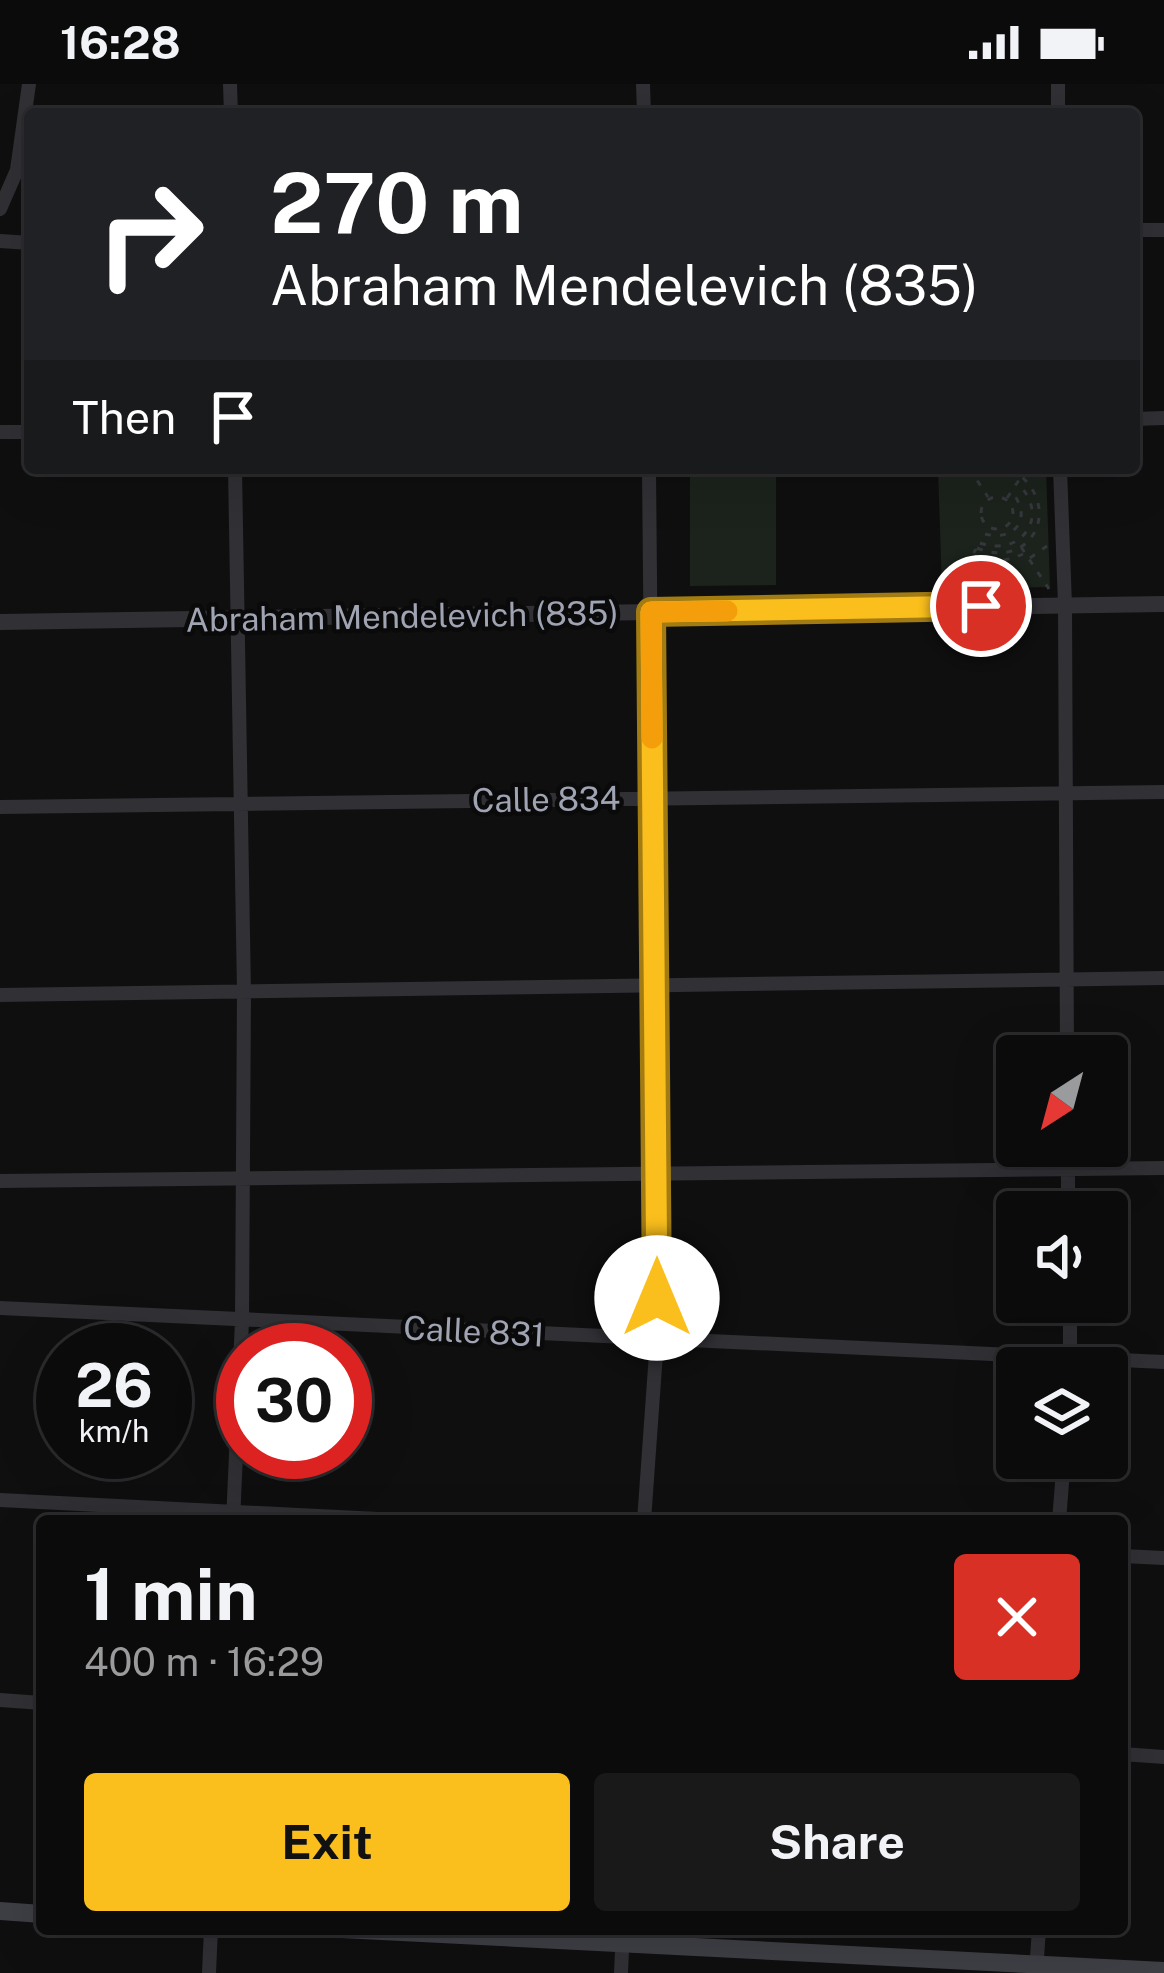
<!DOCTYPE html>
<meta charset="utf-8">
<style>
:root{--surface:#0b0b0c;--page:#19191a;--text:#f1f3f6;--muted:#9a9b9d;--line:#2b2b2d;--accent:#fabf1d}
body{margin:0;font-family:"Public Sans",sans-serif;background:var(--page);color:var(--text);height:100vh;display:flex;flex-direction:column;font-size:45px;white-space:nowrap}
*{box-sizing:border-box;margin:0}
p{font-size:39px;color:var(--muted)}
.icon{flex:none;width:66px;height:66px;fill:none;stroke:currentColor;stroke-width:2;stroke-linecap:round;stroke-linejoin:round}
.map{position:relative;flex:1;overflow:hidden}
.side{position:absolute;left:36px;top:1431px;width:1092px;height:420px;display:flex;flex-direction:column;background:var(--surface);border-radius:12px;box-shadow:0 12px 48px #0002,0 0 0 3px var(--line)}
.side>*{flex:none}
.guide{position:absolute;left:24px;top:24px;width:1116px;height:366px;border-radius:12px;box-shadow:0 12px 48px #0002,0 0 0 3px var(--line);background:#202124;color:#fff;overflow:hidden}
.needle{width:78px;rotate:216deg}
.controls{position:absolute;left:996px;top:951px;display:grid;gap:24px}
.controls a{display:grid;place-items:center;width:132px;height:132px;border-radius:12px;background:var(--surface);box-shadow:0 12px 48px #0002,0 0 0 3px var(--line);font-size:60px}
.speed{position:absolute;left:36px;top:1239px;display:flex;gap:24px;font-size:60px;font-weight:700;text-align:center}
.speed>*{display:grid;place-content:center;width:156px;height:156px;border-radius:50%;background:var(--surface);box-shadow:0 12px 48px #0002,0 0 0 3px var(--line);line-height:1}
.speed small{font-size:30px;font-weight:400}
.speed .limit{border:18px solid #d22;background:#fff;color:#111}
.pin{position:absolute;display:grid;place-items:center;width:102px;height:102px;color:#fff;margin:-51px;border:6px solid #fff;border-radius:50%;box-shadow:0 3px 12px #0007}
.me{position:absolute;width:132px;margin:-66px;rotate:0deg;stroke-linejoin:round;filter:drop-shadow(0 0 9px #0008)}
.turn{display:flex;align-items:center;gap:42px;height:252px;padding:0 48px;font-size:54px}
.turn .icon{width:156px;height:156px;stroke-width:2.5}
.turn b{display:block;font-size:84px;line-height:102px}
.then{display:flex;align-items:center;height:114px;padding:0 48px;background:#0003;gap:24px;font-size:45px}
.round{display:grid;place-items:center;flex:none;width:126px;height:126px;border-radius:12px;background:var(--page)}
.headline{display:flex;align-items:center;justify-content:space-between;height:204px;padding:0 48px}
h1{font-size:72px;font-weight:700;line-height:90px}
.primary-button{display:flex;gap:24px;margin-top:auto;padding:24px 48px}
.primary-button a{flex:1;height:138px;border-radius:12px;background:var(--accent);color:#111;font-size:48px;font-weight:700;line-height:138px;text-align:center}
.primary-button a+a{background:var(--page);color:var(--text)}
.status{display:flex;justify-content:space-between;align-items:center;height:84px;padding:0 60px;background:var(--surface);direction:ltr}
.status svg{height:33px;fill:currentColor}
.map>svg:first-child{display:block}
.green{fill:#1b231c}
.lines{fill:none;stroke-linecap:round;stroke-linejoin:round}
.path{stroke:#36373c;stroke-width:3;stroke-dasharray:6 9;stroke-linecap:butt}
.minor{stroke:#303035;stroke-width:14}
.tertiary{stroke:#303035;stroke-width:16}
.secondary{stroke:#3e3f45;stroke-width:18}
.route-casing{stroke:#a27c13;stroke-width:30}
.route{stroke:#fabf1d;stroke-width:21}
.slow{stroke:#f59e0b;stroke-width:21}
.labels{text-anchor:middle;stroke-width:9;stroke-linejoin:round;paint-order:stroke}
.street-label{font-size:33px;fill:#9fa3b2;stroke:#0a0a0b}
</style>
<div class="status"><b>16:28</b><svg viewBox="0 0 49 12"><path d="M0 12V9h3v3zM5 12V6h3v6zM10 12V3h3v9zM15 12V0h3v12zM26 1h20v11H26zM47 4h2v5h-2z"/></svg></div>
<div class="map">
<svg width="1164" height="1889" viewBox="0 0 1164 1889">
<rect width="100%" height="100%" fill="#0f0f10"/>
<path class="green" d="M690 384H776V501L690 502Z
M938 384H1046L1050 503 942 505Z"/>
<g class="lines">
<path class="path" d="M969 384 988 413
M981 429a16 16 0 1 1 32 0a16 16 0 1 1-32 0Z
M1007 414 1027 384
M985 450C1017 458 1033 432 1011 407
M980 459C1023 474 1051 430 1017 399
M1021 463 1049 505
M977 464C1028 486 1062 429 1021 392
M974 472C992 478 1006 478 1023 470
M1030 474 1047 462
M951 508 976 465"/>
<path class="minor" d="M230 0 231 30
M643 0 644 30
M1058 0V30
M0 125 17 86 29 0
M1134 146H1164
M0 157 30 159
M1134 335 1164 334
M0 348H30
M1060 384 1065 521 1067 972
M0 723 1164 708
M0 911 1164 894
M1068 1062V1128
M0 1097 1164 1084
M1070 1218V1284
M0 1224 1164 1278
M0 1416 417 1437
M233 1437 242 1237 244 908 235 384
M644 1437 657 1255 649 384
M1059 1437 1064 1374
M1122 1472 1164 1474
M0 1616 42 1619
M1122 1670 1164 1673
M1036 1888 1039 1845
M209 1889 211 1845
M621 1889 623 1845"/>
<path class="tertiary" d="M0 538 1164 520"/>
<path class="secondary" d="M0 1827 42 1830
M342 1845 1164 1887"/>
</g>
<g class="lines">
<g class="route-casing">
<path id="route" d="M657 1214 651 528 981 522"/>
</g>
<use href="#route" class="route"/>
<path class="slow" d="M652 654 651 528 727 527"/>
</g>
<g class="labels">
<g class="street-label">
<text transform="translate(402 532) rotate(-1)" y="12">Abraham Mendelevich (835)</text>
<text transform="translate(546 715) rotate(-1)" y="12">Calle 834</text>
<text transform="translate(474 1247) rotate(3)" y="12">Calle 831</text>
</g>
</g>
</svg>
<div class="controls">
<a><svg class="needle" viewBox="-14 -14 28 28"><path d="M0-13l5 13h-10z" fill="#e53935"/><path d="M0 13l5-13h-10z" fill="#9a9b9d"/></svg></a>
<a><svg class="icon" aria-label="sound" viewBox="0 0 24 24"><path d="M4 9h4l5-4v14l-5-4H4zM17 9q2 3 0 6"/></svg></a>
<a><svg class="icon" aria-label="layers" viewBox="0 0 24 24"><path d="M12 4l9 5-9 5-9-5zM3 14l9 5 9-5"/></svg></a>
</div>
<div class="speed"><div>26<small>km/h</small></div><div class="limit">30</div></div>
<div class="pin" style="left:981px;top:522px;background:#d93025"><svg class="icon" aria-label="arrive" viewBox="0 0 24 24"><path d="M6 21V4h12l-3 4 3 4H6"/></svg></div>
<svg class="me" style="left:657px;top:1214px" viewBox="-20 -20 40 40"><circle r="19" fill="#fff"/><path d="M0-13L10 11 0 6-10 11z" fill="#fabf1d"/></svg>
<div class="guide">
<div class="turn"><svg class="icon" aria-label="right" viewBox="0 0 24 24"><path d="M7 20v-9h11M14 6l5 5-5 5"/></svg><div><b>270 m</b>Abraham Mendelevich (835)</div></div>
<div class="then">Then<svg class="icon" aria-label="arrive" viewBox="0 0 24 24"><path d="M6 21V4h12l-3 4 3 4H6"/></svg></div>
</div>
<section class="side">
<div class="headline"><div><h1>1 min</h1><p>400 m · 16:29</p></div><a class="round" style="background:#d93025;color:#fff"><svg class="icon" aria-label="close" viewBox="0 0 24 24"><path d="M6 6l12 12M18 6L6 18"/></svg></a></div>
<div class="primary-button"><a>Exit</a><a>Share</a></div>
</section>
</div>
